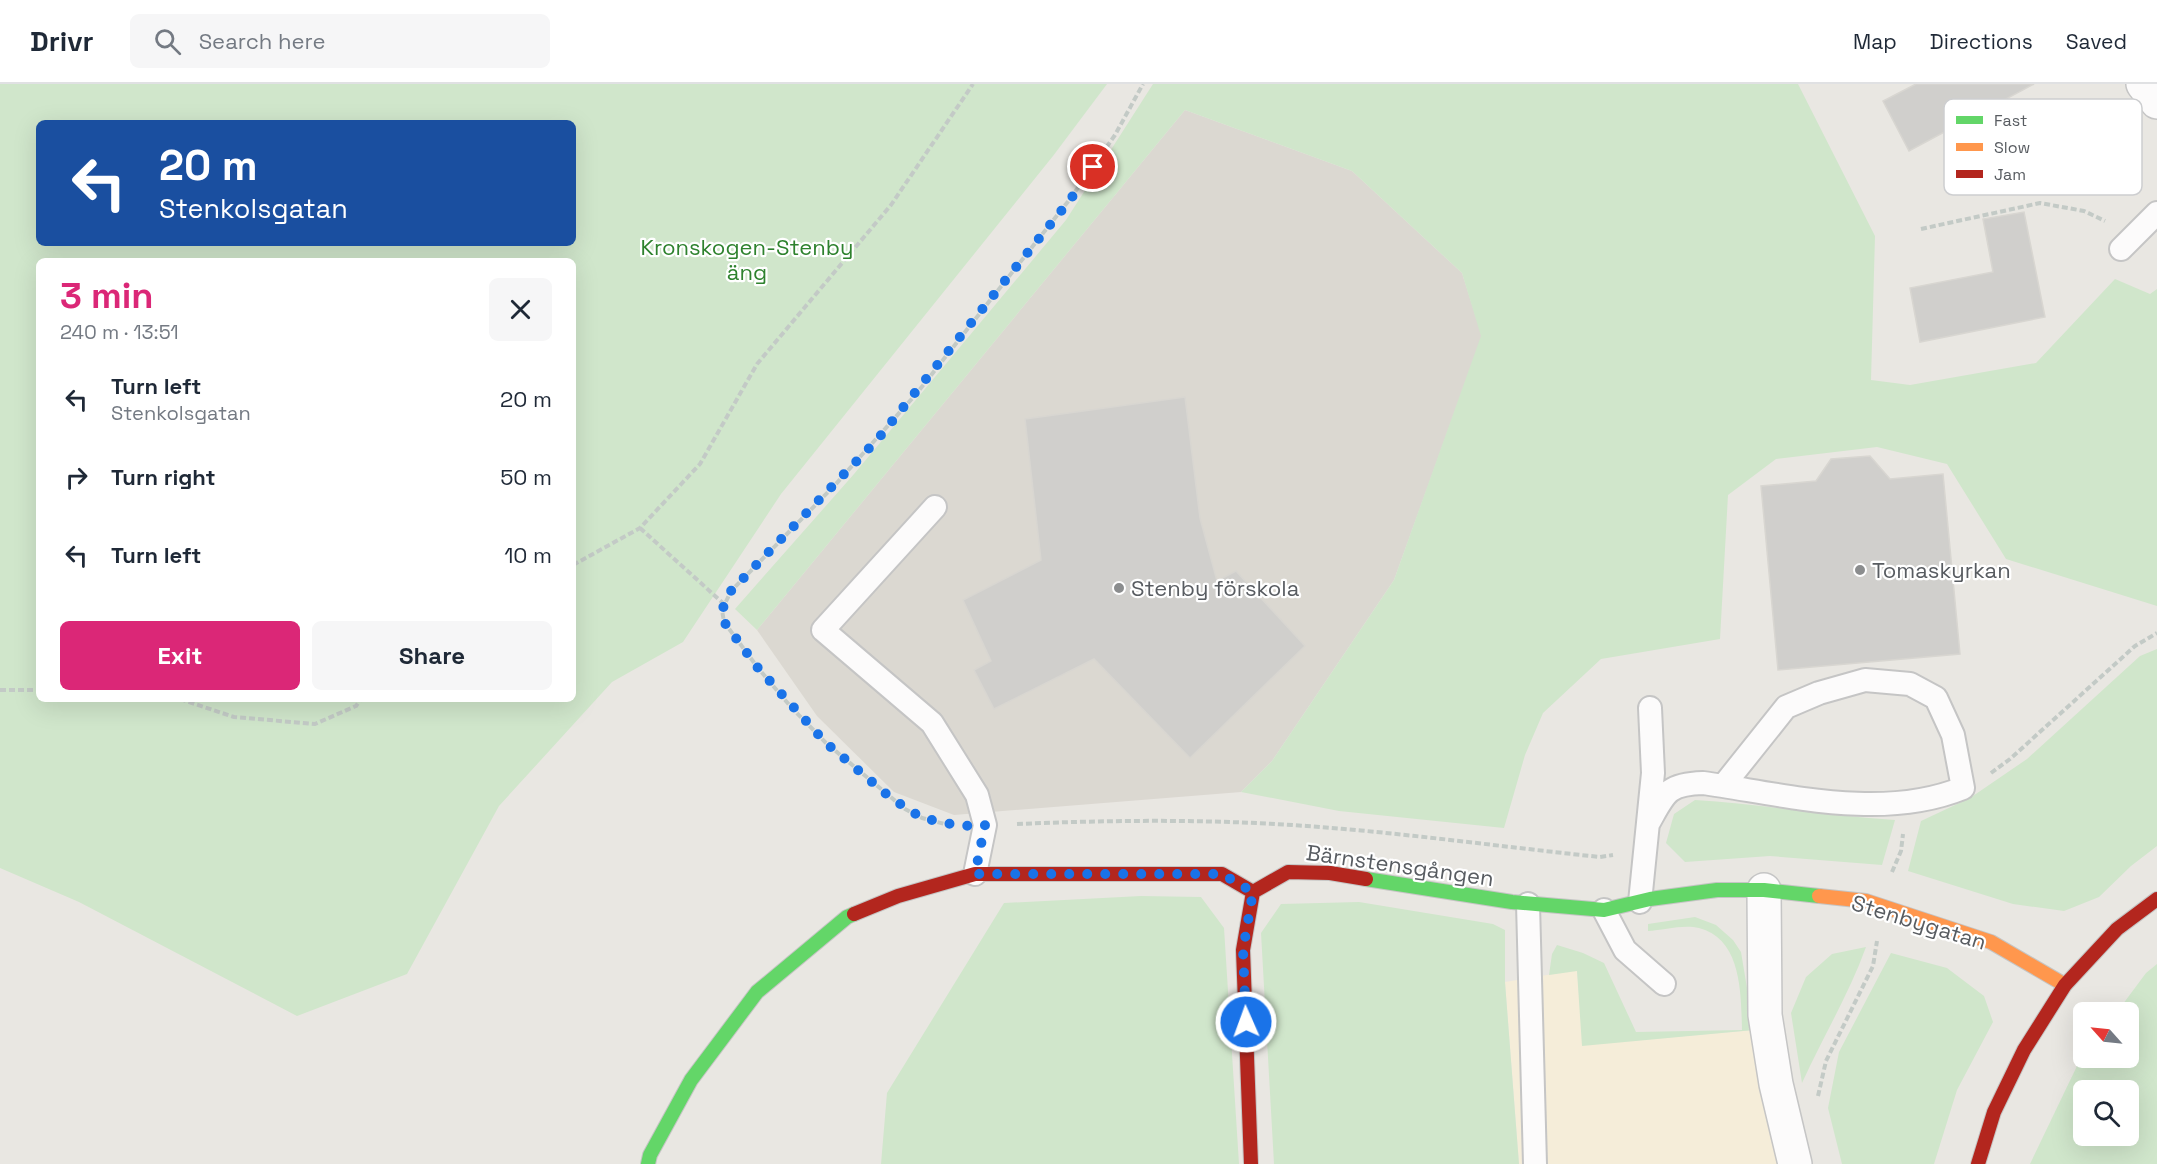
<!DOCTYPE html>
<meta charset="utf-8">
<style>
:root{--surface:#fff;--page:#f6f6f7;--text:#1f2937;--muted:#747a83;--line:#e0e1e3;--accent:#db2777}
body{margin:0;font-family:"Space Grotesk",sans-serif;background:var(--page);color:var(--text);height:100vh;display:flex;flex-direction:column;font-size:22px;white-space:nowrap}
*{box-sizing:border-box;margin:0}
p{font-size:20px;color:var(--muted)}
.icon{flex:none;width:33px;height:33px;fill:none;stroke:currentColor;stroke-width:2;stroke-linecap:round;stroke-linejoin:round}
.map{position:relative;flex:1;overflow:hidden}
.panel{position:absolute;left:36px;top:174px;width:540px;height:444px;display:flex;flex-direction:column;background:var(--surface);border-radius:9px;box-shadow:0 6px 24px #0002}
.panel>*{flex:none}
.banner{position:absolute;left:36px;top:36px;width:540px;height:126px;border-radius:9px;box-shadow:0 6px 24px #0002;background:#1a4fa0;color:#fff;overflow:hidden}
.needle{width:39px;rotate:297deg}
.fabs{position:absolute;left:2073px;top:918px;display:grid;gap:12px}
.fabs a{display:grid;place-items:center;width:66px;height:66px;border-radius:9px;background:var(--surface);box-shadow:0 6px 24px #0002;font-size:30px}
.pin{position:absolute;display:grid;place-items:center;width:51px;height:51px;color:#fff;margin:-26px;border:3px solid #fff;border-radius:50%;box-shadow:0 2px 6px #0007}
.me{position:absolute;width:66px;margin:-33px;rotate:358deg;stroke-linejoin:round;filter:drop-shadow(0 0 4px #0008)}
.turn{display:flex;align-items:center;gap:21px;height:126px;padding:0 24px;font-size:27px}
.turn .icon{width:78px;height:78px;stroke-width:2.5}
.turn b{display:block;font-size:42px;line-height:51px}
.round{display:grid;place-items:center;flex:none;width:63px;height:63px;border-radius:9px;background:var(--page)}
.overview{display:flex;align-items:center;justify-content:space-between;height:102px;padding:0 24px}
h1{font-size:36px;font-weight:700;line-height:45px;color:var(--accent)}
.primary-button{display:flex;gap:12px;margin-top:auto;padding:12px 24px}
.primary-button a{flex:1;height:69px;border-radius:9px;background:var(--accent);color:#fff;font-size:24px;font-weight:700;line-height:69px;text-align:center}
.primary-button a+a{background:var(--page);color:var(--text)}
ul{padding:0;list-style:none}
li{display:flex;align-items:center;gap:18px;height:78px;padding:0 24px}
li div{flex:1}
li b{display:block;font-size:22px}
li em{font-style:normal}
header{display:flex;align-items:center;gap:36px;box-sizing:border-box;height:84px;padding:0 30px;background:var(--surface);border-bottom:2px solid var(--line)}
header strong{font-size:28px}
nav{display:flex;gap:33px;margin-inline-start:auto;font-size:21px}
.search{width:420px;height:54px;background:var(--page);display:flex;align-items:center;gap:15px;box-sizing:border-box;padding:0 21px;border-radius:9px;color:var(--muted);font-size:22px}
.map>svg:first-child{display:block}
.commercial{fill:#f5edd9}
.education{fill:#dbd8d1}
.green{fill:#d0e6cb;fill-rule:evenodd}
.building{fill:#d0cfcc;stroke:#d8d6d1;stroke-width:1.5}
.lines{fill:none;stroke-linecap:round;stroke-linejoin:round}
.lane-casing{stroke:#c5c5c5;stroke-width:26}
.street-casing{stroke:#c5c5c5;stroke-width:36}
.fast-casing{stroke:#c5c5c4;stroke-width:16}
.slow-casing{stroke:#c5c5c4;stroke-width:16}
.jam-casing{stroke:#c5c5c4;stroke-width:16}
.path{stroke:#c3cac6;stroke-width:4;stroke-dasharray:6 3;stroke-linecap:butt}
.lane{stroke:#fcfbfb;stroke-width:22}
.street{stroke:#fcfbfb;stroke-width:33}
.fast{stroke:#63d668;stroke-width:14}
.slow{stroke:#ff974d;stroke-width:14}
.jam{stroke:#b3261e;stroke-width:14}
.route{stroke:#1a73e8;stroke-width:10;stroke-dasharray:0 18}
.poi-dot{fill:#8b8d8e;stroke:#fff;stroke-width:2}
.labels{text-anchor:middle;stroke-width:4.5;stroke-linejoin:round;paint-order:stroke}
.park-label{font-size:22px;fill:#2e822e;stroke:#fff}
.poi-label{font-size:22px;fill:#585c61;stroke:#fff;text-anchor:start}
.street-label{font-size:22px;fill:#585c61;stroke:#fff}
.key{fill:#fff;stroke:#cdced0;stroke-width:1.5}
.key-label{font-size:16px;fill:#585c61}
</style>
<header>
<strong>Drivr</strong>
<div class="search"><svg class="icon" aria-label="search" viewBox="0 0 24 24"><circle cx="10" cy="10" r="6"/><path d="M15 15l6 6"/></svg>Search here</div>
<nav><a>Map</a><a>Directions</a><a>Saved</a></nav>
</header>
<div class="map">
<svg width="2157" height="1080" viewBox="0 0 2157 1080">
<rect width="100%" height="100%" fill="#e9e7e2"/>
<path class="commercial" d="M1577 886 1583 961 1754 946 1788 1080H1519L1505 898Z"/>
<path class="education" d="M1185 26 1352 87 1462 189 1482 252 1394 496 1272 677 1241 708 954 731 894 708 817 632 757 546Z"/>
<path class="green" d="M0 0H1107L1053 72 781 410 683 558 612 598 499 722 407 890 297 932 79 818 0 784ZM39 39H573V159H39ZM39 177H573V615H39Z
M1153 0H1798L1875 152 1871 296 1910 301 2036 279 2115 195 2150 210 2157 205V522L2006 475 1947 380 1877 363 1776 375 1728 411 1720 555 1601 575 1543 629 1525 671 1504 744 1339 727 1241 708 1272 677 1394 496 1481 252 1462 189 1352 87 1185 26 757 546 735 525 854 390 1066 136Z
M2157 565V762L2131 782 2099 813 2064 827 2013 820 1908 787 1921 737 1970 714 2027 675 2140 572Z
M1695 716C1762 720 1828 732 1895 736L1882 781 1770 772 1685 778 1666 759 1674 730Z
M1141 812 1201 813 1224 844 1239 1080H881L887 1009 1004 819Z
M1359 818 1493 840 1505 846V898L1519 1080H1274L1261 849 1281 820Z
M1695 833 1716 841 1733 856 1741 868 1754 946 1582 962 1577 887 1549 891 1552 870 1557 861 1583 869 1604 879 1636 948 1742 946C1741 910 1742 855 1699 844 1684 840 1663 846 1648 847V840Z
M1866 863C1849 910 1823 953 1802 999L1791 929 1806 893 1832 870Z
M1891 869 1947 884 1984 912 1993 938 1957 1006 1934 1080H1842L1828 1024 1839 968Z
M2157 880V1080H2030L2077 982 2084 974H2128V928H2117L2146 889ZM2084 1006H2128V1052H2084Z"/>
<path class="building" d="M1916 0H2034L1909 67 1883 17Z
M2024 128 2045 233 1920 258 1910 204 1993 188 1983 135Z
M1185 313 1200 434 1217 497 1236 487 1305 562 1190 674 1094 575 994 625 974 586 991 577 963 516 1041 476 1025 335Z
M1870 372 1890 395 1943 390 1960 570 1778 586 1761 402 1816 397 1831 375Z"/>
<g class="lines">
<g class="lane-casing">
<path id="lane" d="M2121 165 2157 129
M935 423 823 546 932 639 977 711 985 741 975 790
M1648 740C1665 710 1666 700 1703 699 1787 711 1882 737 1963 704L1953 651 1936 614 1910 600 1865 596 1819 609 1786 623 1723 702
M1640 818 1653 689 1650 624
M1528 820 1535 1080
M1604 826 1625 866 1664 900"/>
</g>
<g class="street-casing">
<path id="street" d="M2143 0 2157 18
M1764 806 1765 931 1776 1000 1795 1080"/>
</g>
<g class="fast-casing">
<path id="fast" d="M1366 795 1512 818 1604 826 1650 815 1717 806H1764L1819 812
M648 1080 650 1071 691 996 757 908 847 833 854 830"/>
</g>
<g class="slow-casing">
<path id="slow" d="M1819 812 1866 817 1991 858 2065 901"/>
</g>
<g class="jam-casing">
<path id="jam" d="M854 830 898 812 975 790H1222L1253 808
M1251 1080 1243 866 1253 808 1288 788 1330 789 1366 795
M1978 1080 1994 1028 2024 966 2065 901 2117 845 2157 815"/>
</g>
<path class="path" d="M1921 145 2040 119 2084 127 2105 137
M640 444 724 520
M573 481 640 444 700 380 757 280 891 121 973 0
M0 606H39
M180 615 234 633 315 640 356 622 361 615
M1991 689 2010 675 2135 562 2157 549
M1017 740C1113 736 1210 735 1307 742 1405 749 1503 763 1600 773L1613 771
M952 742 922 734 905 725 826 659 791 623 758 584 724 538 722 526 731 507 835 401 917 309 1070 115 1115 51 1143 0
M1892 788 1901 767 1903 750
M1818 1012 1826 977 1873 882 1877 857"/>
<use href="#lane" class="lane"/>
<use href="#street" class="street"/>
<use href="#fast" class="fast"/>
<use href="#slow" class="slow"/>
<use href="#jam" class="jam"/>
</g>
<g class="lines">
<path class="route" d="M1093 83 1070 116 877 356 731 507 722 526 724 538 758 584 826 659 891 714 922 734 960 742 985 741 975 790H1222L1253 808 1243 866 1246 938"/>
</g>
<g class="poi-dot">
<circle cx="1860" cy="486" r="6"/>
<circle cx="1119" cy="504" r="6"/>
</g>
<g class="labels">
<g class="park-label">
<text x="747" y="171">Kronskogen-Stenby<tspan x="747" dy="25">äng</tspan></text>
</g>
<g class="poi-label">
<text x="1872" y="494">Tomaskyrkan</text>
<text x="1131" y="512">Stenby förskola</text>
</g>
<g class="street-label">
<text transform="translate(1400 781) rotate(8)" y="8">Bärnstensgången</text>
<text transform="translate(1919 838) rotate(17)" y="8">Stenbygatan</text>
</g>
</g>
<rect x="1944" y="15" width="198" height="96" rx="9" class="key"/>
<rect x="1956" y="32" width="27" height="8" fill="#63d668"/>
<rect x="1956" y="59" width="27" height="8" fill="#ff974d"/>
<rect x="1956" y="86" width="27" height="8" fill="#b3261e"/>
<g class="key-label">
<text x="1994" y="42">Fast</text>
<text x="1994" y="69">Slow</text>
<text x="1994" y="96">Jam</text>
</g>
</svg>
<div class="fabs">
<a><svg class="needle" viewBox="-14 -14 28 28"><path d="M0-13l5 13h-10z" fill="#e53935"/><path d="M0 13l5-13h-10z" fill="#747a83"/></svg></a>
<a><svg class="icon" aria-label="search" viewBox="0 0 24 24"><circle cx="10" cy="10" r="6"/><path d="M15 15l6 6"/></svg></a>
</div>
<div class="pin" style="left:1093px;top:83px;background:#d93025"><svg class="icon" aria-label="arrive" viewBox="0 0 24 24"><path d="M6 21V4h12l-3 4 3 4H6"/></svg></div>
<svg class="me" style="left:1246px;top:938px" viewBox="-20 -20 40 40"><circle r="17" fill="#1a73e8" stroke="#fff" stroke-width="3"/><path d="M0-11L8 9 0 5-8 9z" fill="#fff"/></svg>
<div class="banner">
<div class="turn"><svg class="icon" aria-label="left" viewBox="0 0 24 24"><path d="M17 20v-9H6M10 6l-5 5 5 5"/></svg><div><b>20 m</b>Stenkolsgatan</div></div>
</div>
<section class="panel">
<div class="overview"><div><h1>3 min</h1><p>240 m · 13:51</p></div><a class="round"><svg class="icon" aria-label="close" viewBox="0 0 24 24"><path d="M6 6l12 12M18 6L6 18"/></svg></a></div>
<ul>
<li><svg class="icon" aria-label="left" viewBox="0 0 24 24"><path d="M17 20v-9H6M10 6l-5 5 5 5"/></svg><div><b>Turn left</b><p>Stenkolsgatan</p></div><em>20 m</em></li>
<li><svg class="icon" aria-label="right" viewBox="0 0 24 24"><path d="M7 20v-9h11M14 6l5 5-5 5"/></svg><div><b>Turn right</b></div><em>50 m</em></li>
<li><svg class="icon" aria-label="left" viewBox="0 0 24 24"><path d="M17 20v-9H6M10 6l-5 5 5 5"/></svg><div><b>Turn left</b></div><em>10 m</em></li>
</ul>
<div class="primary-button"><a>Exit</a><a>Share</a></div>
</section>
</div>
